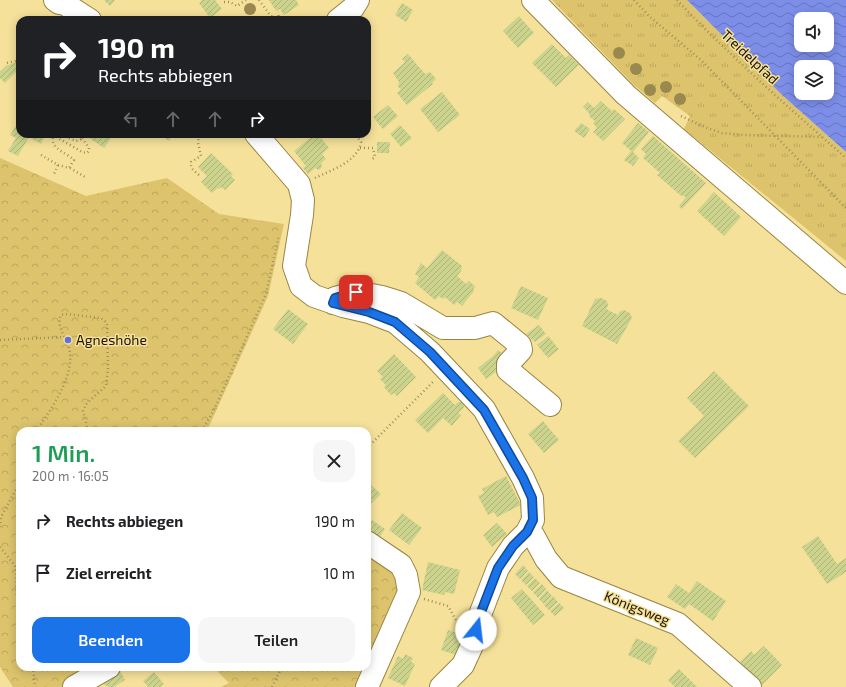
<!DOCTYPE html>
<html lang="de">
<meta charset="utf-8">
<style>
:root{--surface:#fff;--page:#f6f6f6;--text:#202124;--muted:#757577;--accent:#1a73e8}
body{margin:0;font-family:"Exo 2",sans-serif;background:var(--page);color:var(--text);height:100vh;display:flex;flex-direction:column;font-size:15px;white-space:nowrap}
*{box-sizing:border-box;margin:0}
p{font-size:13px;color:var(--muted)}
.icon{flex:none;width:22px;height:22px;fill:none;stroke:currentColor;stroke-width:2;stroke-linecap:round;stroke-linejoin:round}
.map{position:relative;flex:1;overflow:hidden}
.panel{position:absolute;left:16px;top:427px;width:355px;height:244px;display:flex;flex-direction:column;background:var(--surface);border-radius:12px;box-shadow:0 2px 10px #0003}
.panel>*{flex:none}
.hud{position:absolute;left:16px;top:16px;width:355px;height:122px;border-radius:12px;box-shadow:0 2px 10px #0003;background:#202124;color:#fff;overflow:hidden}
.tools{position:absolute;left:794px;top:12px;display:grid;gap:8px}
.tools a{display:grid;place-items:center;width:40px;height:40px;border-radius:8px;background:var(--surface);box-shadow:0 2px 10px #0003;font-size:20px}
.pin{position:absolute;display:grid;place-items:center;width:34px;height:34px;color:#fff;margin:-17px;border-radius:8px;box-shadow:0 2px 6px #0006}
.me{position:absolute;width:44px;margin:-22px;rotate:16deg;stroke-linejoin:round;filter:drop-shadow(0 0 3px #0008)}
.turn{display:flex;align-items:center;gap:14px;height:84px;padding:0 16px;font-size:18px}
.turn .icon{width:52px;height:52px;stroke-width:2.5}
.turn b{display:block;font-size:28px;line-height:34px}
.lanes{display:flex;align-items:center;height:38px;padding:0 16px;background:#0003;justify-content:center;gap:20px;direction:ltr}
.lanes .off{opacity:.35}
.round{display:grid;place-items:center;flex:none;width:42px;height:42px;border-radius:12px;background:var(--page)}
.summary{display:flex;align-items:center;justify-content:space-between;height:68px;padding:0 16px}
h1{font-size:24px;font-weight:600;line-height:30px;color:#1e9e55}
.button{display:flex;gap:8px;margin-top:auto;padding:8px 16px}
.button a{flex:1;height:46px;border-radius:12px;background:var(--accent);color:#fff;font-size:16px;font-weight:600;line-height:46px;text-align:center}
.button a+a{background:var(--page);color:var(--text)}
ul{padding:0;list-style:none}
li{display:flex;align-items:center;gap:12px;height:52px;padding:0 16px}
li div{flex:1}
li b{display:block;font-size:15px}
li em{font-style:normal}
.map>svg:first-child{display:block}
.grass{fill:url(#grass-tufts)}
.forest{fill:url(#forest-crowns)}
.water{fill:url(#water-waves);fill-rule:evenodd}
.building{fill:url(#building-hatch)}
.lines{fill:none;stroke-linecap:round;stroke-linejoin:round}
.minor-casing{stroke:#988540;stroke-width:24}
.major-casing{stroke:#988540;stroke-width:24}
.path{stroke:#9f905d;stroke-width:2.5;stroke-dasharray:1 3;stroke-linecap:butt}
.minor{stroke:#fff;stroke-width:22}
.major{stroke:#fff;stroke-width:22}
.tree{fill:#99894f}
.route-casing{stroke:#114b97;stroke-width:10}
.route{stroke:#1a73e8;stroke-width:7}
.poi-dot{fill:#5f6fe6;stroke:#f5e19a;stroke-width:1.5}
.labels{text-anchor:middle;stroke-width:3;stroke-linejoin:round;paint-order:stroke}
.street-label{font-size:14px;fill:#1c1400;stroke:#f5e19a}
.poi-label{font-size:14px;fill:#1c1400;stroke:#f5e19a;text-anchor:start}
</style>
<div class="map">
<svg width="846" height="687" viewBox="0 0 846 687">
<defs>
<pattern id="grass-tufts" width="24" height="20" patternUnits="userSpaceOnUse"><rect width="24" height="20" fill="#dcc36c"/><path d="M3 7l-1-3M5 7V3M7 7l1-3M15 17l-1-3M17 17v-4M19 17l1-3" fill="none" stroke="#bca75c"/></pattern>
<pattern id="forest-crowns" width="20" height="18" patternUnits="userSpaceOnUse"><rect width="20" height="18" fill="#dcc36c"/><path d="M2 6a3 3 0 1 1 6 0M12 15a3 3 0 1 1 6 0" fill="none" stroke="#bca75c"/></pattern>
<pattern id="water-waves" width="16" height="10" patternUnits="userSpaceOnUse"><rect width="16" height="10" fill="#7d8ee9"/><path d="M0 5q4-4 8 0t8 0" fill="none" stroke="#6673ba"/></pattern>
<pattern id="building-hatch" width="6" height="6" patternUnits="userSpaceOnUse"><rect width="6" height="6" fill="#cbd38c"/><path d="M-1 1l2-2M0 6l6-6M5 7l2-2" fill="none" stroke="#aeb477"/></pattern>
</defs>
<rect width="100%" height="100%" fill="#f5e19a"/>
<path class="grass" d="M552 0H687L781 94 846 152V261L684 129 690 116 662 96 655 103 633 84Z"/>
<path class="forest" d="M0 158 86 196 167 178 219 214 284 224 268 296 207 431H20V667H97L61 687H13L0 667Z
M367 555 397 571 404 593 364 687H221L229 683 213 667H367Z"/>
<path class="water" d="M687 0H846V152L781 94ZM801 19H827V45H801ZM801 67H827V93H801Z"/>
<path class="building" d="M104 0H115L110 6Z
M202 0H215L222 9 210 18 199 3Z
M269 0H296L299 5 284 15 280 9 276 11Z
M402 3 413 10 406 22 395 15Z
M170 16 178 20H168Z
M519 16 534 33 518 48 503 31Z
M552 44 566 58 569 55 579 65 556 87 532 63Z
M408 54 425 74 430 72 436 79 432 83 433 84 407 105 397 93 401 89 398 87 399 82 393 73 405 62 402 59Z
M17 62 20 65V68L5 83 0 78V72L6 66Z
M442 92 460 115 438 132 420 109Z
M601 101 612 111 614 109 625 119 603 141 593 132 597 128 593 123 595 121 590 117 589 113 583 107 588 102 594 108Z
M388 105 398 116 383 129 373 117Z
M20 119V134H46L41 144 29 137 18 156 8 151 16 138 10 135Z
M581 123 590 129 584 138 574 131Z
M638 123 649 132 633 152 639 158 633 166 624 160 631 151 622 143Z
M400 125 412 138 401 147 390 134Z
M90 134H114L104 148 88 137Z
M159 134H174L169 141Z
M315 134H318L329 148 322 154 326 159 321 163 322 167 319 170 315 168 308 174 303 168 306 166 294 151Z
M653 136 706 183 682 209 679 206 686 197 680 195 657 175 660 173 643 158 646 154 641 149Z
M377 142H390L389 153H377Z
M211 153 233 174 231 176 235 180 225 190 221 187 219 189 218 188 212 193 201 182 207 176 198 167Z
M714 192 741 217 724 236 697 211Z
M442 250 462 266 461 271 457 276 466 284 469 281 475 286 473 290 474 291 462 306 457 302 454 305 445 297 443 299 439 296 435 300 415 283 419 277 415 274 421 263 427 268Z
M521 286 548 298 538 320 511 308Z
M601 298 607 301 608 306 606 309 618 315 619 312 624 310 630 313 632 318 617 344 582 326 595 299Z
M288 309 308 324 293 344 273 329Z
M539 325 546 334 535 342 526 334Z
M548 336 559 349 548 358 537 345Z
M498 350 510 359 500 369 486 379 478 368 493 356Z
M394 354 416 377 397 396 394 393 391 395 384 387 386 385 380 379 383 377 377 371Z
M714 371 749 406 695 458 678 441 704 416 687 398Z
M443 393 455 405 458 402H462L464 407 458 413 461 415 452 426 443 418 428 433 415 420Z
M543 421 559 440 544 453 528 434Z
M506 476 521 505 497 517 494 512 488 515 478 496 484 493 482 489Z
M367 481 381 494 367 508Z
M402 513 422 528 409 545 389 530Z
M372 520 385 529 380 537 367 528Z
M497 523 507 534 492 547 483 535Z
M818 536 837 564 846 558V572L827 584 802 547Z
M428 562 460 570 454 594 445 592 444 595 422 590Z
M523 565 528 571 520 579 515 574Z
M529 572 534 577 526 585 521 580Z
M535 578 540 583 532 591 527 586Z
M697 581 726 601 713 621 689 604 685 609 667 597 676 584 689 593Z
M542 584 546 589 538 598 533 592Z
M522 589 545 615 533 625 511 598Z
M547 590 552 596 544 604 539 599Z
M553 596 558 602 549 610 544 605Z
M559 603 564 608 555 616 550 611Z
M448 630 463 635 456 655 441 650Z
M636 638 658 648 650 665 628 655Z
M764 646 782 665 762 685 740 662 751 651 754 655Z
M405 654 413 658 411 662 415 664 405 686 388 678 398 656 403 659Z
M118 667 125 680 114 687H109L97 681Z
M679 669 697 687H675L668 680Z
M154 672 164 684 160 687H148L143 681Z"/>
<g class="lines">
<g class="minor-casing">
<path id="minor" d="M55 0 59 3 65 4 90 20
M338 20 353 8 358 0
M256 134 299 184 303 200 302 215 294 266 301 286 314 296 343 306 369 312 395 322 430 352 484 409 523 478 532 498 533 520 527 532 513 546 498 568 478 620 474 641 463 665 441 687
M333 303 335 298 356 292 382 297 401 303 443 328H475L493 323 520 345 521 350 508 364V370L550 405
M527 532 533 535 546 559 561 577 678 624 750 687
M367 542 401 565 406 575 409 592 367 687
M74 687 109 667"/>
</g>
<g class="major-casing">
<path id="major" d="M533 0 626 95 846 283"/>
</g>
<path class="path" d="M259 0 270 15 277 20
M634 0 650 17 701 60 846 208
M677 0C730 56 788 107 846 158
M224 2H230L237 6 246 0
M278 20 279 12
M286 20H287
M7 63 20 60
M681 116 707 128 722 133 744 135 822 137
M69 138 76 141 82 139
M360 148H373L375 157 371 160
M41 155 58 165 54 174
M58 165 69 168 74 160C67 153 51 149 53 138L56 137 82 152 87 153 89 151V148L79 134
M70 168 85 177
M199 175C194 171 190 168 191 162L201 156 198 143 199 135
M315 178C331 170 358 162 361 142L355 134
M0 340 64 337
M36 431C50 411 73 379 70 353 69 340 55 328 61 315L66 314 101 318 107 323 108 369 106 386 87 403 83 411 88 431
M202 431 214 410 266 294 279 235
M367 448 433 382
M0 527 1 517 20 482
M0 547 16 567V593L20 600
M17 567 20 556 18 542 20 535
M424 599 448 606 458 624
M33 667 35 687
M272 687 282 667"/>
<use href="#minor" class="minor"/>
<use href="#major" class="major"/>
</g>
<g class="tree">
<circle cx="250" cy="9" r="6"/>
<circle cx="619" cy="53" r="6"/>
<circle cx="636" cy="69" r="6"/>
<circle cx="666" cy="87" r="6"/>
<circle cx="650" cy="90" r="6"/>
<circle cx="680" cy="99" r="6"/>
</g>
<g class="lines">
<g class="route-casing">
<path id="route" d="M356 292 335 298 333 303 369 312 395 322 430 352 484 410 523 478 532 498 533 520 527 532 513 546 498 568 478 620 476 630"/>
</g>
<use href="#route" class="route"/>
</g>
<circle class="poi-dot" cx="68" cy="340" r="4"/>
<g class="labels">
<g class="street-label">
<text transform="translate(750 57) rotate(43)" y="5">Treidelpfad</text>
<text transform="translate(637 608) rotate(22)" y="5">Königsweg</text>
</g>
<g class="poi-label">
<text x="76" y="345">Agneshöhe</text>
</g>
</g>
</svg>
<div class="tools">
<a><svg class="icon" aria-label="sound" viewBox="0 0 24 24"><path d="M4 9h4l5-4v14l-5-4H4zM17 9q2 3 0 6"/></svg></a>
<a><svg class="icon" aria-label="layers" viewBox="0 0 24 24"><path d="M12 4l9 5-9 5-9-5zM3 14l9 5 9-5"/></svg></a>
</div>
<div class="pin" style="left:356px;top:292px;background:#d93025"><svg class="icon" aria-label="arrive" viewBox="0 0 24 24"><path d="M6 21V4h12l-3 4 3 4H6"/></svg></div>
<svg class="me" style="left:476px;top:630px" viewBox="-20 -20 40 40"><circle r="19" fill="#fff"/><path d="M0-13L10 11 0 6-10 11z" fill="#1a73e8"/></svg>
<div class="hud">
<div class="turn"><svg class="icon" aria-label="right" viewBox="0 0 24 24"><path d="M7 20v-9h11M14 6l5 5-5 5"/></svg><div><b>190 m</b>Rechts abbiegen</div></div>
<div class="lanes"><svg class="icon off" aria-label="left" viewBox="0 0 24 24"><path d="M17 20v-9H6M10 6l-5 5 5 5"/></svg><svg class="icon off" aria-label="ahead" viewBox="0 0 24 24"><path d="M12 20V5M6 11l6-6 6 6"/></svg><svg class="icon off" aria-label="ahead" viewBox="0 0 24 24"><path d="M12 20V5M6 11l6-6 6 6"/></svg><svg class="icon" aria-label="right" viewBox="0 0 24 24"><path d="M7 20v-9h11M14 6l5 5-5 5"/></svg></div>
</div>
<section class="panel">
<div class="summary"><div><h1>1 Min.</h1><p>200 m · 16:05</p></div><a class="round"><svg class="icon" aria-label="close" viewBox="0 0 24 24"><path d="M6 6l12 12M18 6L6 18"/></svg></a></div>
<ul>
<li><svg class="icon" aria-label="right" viewBox="0 0 24 24"><path d="M7 20v-9h11M14 6l5 5-5 5"/></svg><div><b>Rechts abbiegen</b></div><em>190 m</em></li>
<li><svg class="icon" aria-label="arrive" viewBox="0 0 24 24"><path d="M6 21V4h12l-3 4 3 4H6"/></svg><div><b>Ziel erreicht</b></div><em>10 m</em></li>
</ul>
<div class="button"><a>Beenden</a><a>Teilen</a></div>
</section>
</div>
